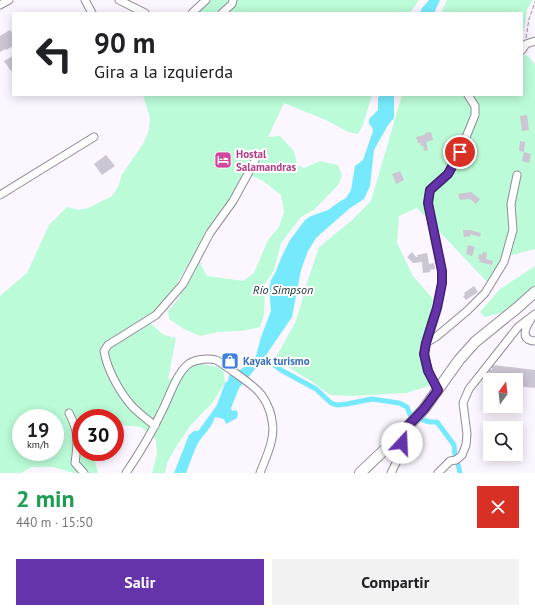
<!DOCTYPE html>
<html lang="es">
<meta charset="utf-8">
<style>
:root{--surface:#fff;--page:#f2f2f2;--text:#202124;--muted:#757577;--accent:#6533aa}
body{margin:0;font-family:"PT Sans",sans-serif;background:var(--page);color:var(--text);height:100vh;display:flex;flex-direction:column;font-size:15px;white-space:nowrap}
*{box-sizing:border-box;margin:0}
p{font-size:13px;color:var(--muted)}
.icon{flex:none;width:22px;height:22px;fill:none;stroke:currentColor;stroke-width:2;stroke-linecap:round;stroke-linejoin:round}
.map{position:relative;height:473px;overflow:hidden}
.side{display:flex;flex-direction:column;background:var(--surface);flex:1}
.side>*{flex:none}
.guide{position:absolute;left:12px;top:12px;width:511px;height:84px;border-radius:0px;box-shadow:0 2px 10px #0003;background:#fff;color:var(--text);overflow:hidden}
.needle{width:26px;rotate:15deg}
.fabs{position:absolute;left:483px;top:373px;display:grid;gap:8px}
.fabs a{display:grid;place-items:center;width:40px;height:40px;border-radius:0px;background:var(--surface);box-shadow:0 2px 10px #0003;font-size:20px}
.speed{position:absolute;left:12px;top:409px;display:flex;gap:8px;font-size:20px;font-weight:700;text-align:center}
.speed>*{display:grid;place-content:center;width:52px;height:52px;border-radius:50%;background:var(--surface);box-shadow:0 2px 10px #0003;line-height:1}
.speed small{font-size:10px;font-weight:400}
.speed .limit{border:6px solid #d22;background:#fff;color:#111}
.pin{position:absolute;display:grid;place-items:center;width:34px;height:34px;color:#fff;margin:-17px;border:2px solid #fff;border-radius:50%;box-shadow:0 1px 4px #0007}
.me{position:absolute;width:44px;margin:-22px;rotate:20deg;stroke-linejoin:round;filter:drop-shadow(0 0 3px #0008)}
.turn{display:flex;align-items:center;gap:14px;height:84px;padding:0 16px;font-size:18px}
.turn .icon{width:52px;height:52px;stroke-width:2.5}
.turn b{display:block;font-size:28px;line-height:34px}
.round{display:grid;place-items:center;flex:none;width:42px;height:42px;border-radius:0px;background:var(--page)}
.overview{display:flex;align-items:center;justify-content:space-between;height:68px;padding:0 16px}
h1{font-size:24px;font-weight:800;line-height:30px;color:#1e9e55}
.action{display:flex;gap:8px;margin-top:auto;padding:8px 16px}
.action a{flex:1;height:46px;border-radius:0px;background:var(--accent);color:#fff;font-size:16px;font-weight:800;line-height:46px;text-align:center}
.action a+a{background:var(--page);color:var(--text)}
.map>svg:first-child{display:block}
.green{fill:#bbfbd7;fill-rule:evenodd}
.water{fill:#76eafc}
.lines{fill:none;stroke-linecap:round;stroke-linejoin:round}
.canal{stroke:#76eafc;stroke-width:5}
.building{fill:#ccc5d3}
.minor-casing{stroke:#918a98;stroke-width:9}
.highway-casing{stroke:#918a98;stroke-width:12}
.path{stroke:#97949b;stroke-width:1;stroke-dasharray:4 2;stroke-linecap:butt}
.minor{stroke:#fff;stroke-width:7}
.highway{stroke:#fff;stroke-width:10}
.route-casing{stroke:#42216e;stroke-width:10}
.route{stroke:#6533aa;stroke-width:7}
.labels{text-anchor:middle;stroke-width:4;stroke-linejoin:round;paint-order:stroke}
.hotel-label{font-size:11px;font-weight:bold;fill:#b23c85;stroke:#fff;text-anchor:start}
.shop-label{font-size:11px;font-weight:bold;fill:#366cbe;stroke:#fff;text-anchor:start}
.water-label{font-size:12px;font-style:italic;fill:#1b3034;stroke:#fff}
</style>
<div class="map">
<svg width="535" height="473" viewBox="0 0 535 473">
<rect width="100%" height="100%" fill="#fbf6ff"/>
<path class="green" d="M211 0H419L410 13H196Z
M447 0H532L527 10 522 41V13H441Z
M522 53 530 58 535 65V249L504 257 490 285 417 208 399 216 397 243 413 276 433 299 423 361 429 386 406 393 352 396 330 395 311 381 275 359 296 321 307 283 319 247 351 221 371 201 402 95H522Z
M143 95H372L363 125 358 134 348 132 326 120 284 103 268 137 280 136 294 151 297 165 304 168 320 161 338 165 342 175 339 184 314 210 301 217 281 243 274 270 265 284 264 315 260 327 242 331 217 332 200 336 184 329 169 319 168 311 178 299 199 261 207 276 243 281 254 273 268 240 279 227 284 212 281 195 263 181 250 175 239 181 233 196 199 246 174 288 153 315 151 324 164 335 176 338 168 380 196 363 223 368 225 383 212 403 190 426 176 447 167 463 165 473H152L157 454 156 440 141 427 119 425 115 426V418H81V452H93L98 473H74L53 467H32L21 473H0V296L27 273 49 225 67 207 79 210 88 208 112 196 119 185 121 176 143 144 149 130 150 118ZM21 418H55V452H21Z
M535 266V286L504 312 485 317 480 312 500 289Z"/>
<path class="water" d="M429 0H440L434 13H420L422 8Z
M380 95H394V118L388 125 374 150 370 186 364 199 350 208 316 238 308 251 301 270 292 317 262 361 239 388 231 408 232 411 235 410 237 411 238 414 237 418 226 424 224 419 215 417C213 426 203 435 198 443 193 453 190 463 186 473H174L189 435 194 431H197L199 430 217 405 225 383 228 381 229 375 243 368 256 356 261 337 271 311 269 289 271 280 276 271 281 258 290 240 305 220 311 216 328 210 339 202 346 198 351 190 355 166 363 160 373 131 372 127 369 124V119L378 110V98Z"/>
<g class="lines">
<path class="canal" d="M260 354 281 370 316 389 331 403 337 405 347 404 372 399 399 403 407 407 411 417
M420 419 430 422H437L454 445 455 455
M458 464 460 473"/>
</g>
<path class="building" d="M10 30 13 35V46L6 50 5 49 0 52V36Z
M13 56V70L11 71 4 61Z
M527 115 529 130 522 131 520 116Z
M431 132 433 140 426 142 428 150 424 151 423 146H421L420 143H418L416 137 425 135V133Z
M520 141 525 142 524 152 519 151Z
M524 152 531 154 529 163 522 161Z
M106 155 115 166 102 175 94 164Z
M400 171 404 180 396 184 392 174Z
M471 192 480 199 476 204 470 199 460 200 458 194Z
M463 230H470L481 233 480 237 470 234 471 236 464 237Z
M468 245 475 247 472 256 466 254Z
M412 252 416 257H418L417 255 427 253 429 264 434 263 435 269 430 270V272L423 273 422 262 413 263 407 257Z
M483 252 487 253 486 259 493 261 492 265 479 262 480 259H478L479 254 482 255Z
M474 286 478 292 466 300 463 296 465 295 464 293Z
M492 365 535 370V388L516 386V380L488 377 489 370H492Z"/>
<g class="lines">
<g class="minor-casing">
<path id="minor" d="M85 0 92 13
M119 0 145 13
M0 5 9 0
M192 13 206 0
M222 13 232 4 233 0
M522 50 526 44 535 41
M0 195 94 137
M531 319C525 328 520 340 535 341
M426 343 436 337 467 311 485 293 504 262 513 230 511 204 517 175
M438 390C432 379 426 368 425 355 424 344 429 333 432 322 438 306 443 289 442 271L428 203 430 190 448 174 460 152 475 115V106L468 95
M69 413C79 432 78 442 75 463L84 473
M155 426C147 419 137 412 131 405 119 391 107 369 104 351L108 345 156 315 183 284 210 233 233 201 255 161
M126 473C139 454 151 434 161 413 169 399 176 372 190 363 197 359 209 358 216 360 222 363 254 386 258 391 265 398 271 411 272 421 276 438 266 457 260 473
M391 473 399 457 404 430
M438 473 450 461 456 460 462 455 466 445 467 434 463 403 469 389 518 327 535 314"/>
</g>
<g class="highway-casing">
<path id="highway" d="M360 473 397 438 424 409 459 360 475 342 517 308 535 292"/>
</g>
<path class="path" d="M526 38 529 19 535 2"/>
<use href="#minor" class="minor"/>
<use href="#highway" class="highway"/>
</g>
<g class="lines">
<g class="route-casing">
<path id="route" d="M402 443 404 430 424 409 438 390 428 371 424 354 426 343 437 308 442 283V271L428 203 430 190 448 174 460 152"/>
</g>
<use href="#route" class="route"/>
</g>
<defs>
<g id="hotel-square" transform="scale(0.9)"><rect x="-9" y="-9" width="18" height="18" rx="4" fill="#d1479c" stroke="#fff"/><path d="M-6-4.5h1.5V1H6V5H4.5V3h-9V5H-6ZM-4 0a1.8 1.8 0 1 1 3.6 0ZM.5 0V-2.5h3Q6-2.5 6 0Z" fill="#fff"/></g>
<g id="shop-square" transform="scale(0.9)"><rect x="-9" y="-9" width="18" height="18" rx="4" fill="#3f7fe0" stroke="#fff"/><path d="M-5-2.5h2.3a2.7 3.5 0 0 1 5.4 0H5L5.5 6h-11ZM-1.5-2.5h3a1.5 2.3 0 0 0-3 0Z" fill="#fff"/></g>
</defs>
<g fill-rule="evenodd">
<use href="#hotel-square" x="223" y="160"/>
<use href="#shop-square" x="230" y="361"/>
</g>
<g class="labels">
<g class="hotel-label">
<text x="236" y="158">Hostal<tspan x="236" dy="13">Salamandras</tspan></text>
</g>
<g class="shop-label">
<text x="243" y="365">Kayak turismo</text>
</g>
<g class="water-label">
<text x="283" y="294">Río Simpson</text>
</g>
</g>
</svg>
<div class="fabs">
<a><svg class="needle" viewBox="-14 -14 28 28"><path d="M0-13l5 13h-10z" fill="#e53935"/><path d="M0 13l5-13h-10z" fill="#757577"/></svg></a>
<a><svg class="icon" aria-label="search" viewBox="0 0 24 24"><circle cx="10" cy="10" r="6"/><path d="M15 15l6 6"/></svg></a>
</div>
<div class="speed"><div>19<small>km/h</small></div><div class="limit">30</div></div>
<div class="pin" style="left:460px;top:152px;background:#d93025"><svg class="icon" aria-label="arrive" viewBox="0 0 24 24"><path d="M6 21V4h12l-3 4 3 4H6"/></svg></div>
<svg class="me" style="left:402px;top:443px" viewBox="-20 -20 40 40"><circle r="19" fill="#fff"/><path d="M0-13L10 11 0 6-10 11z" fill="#6533aa"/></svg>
<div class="guide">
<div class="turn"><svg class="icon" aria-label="left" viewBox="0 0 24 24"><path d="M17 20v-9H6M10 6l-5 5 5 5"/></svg><div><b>90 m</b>Gira a la izquierda</div></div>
</div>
</div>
<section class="side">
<div class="overview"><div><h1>2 min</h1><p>440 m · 15:50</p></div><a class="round" style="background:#d93025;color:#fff"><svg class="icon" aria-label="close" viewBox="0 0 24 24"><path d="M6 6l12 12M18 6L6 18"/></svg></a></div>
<div class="action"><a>Salir</a><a>Compartir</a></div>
</section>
